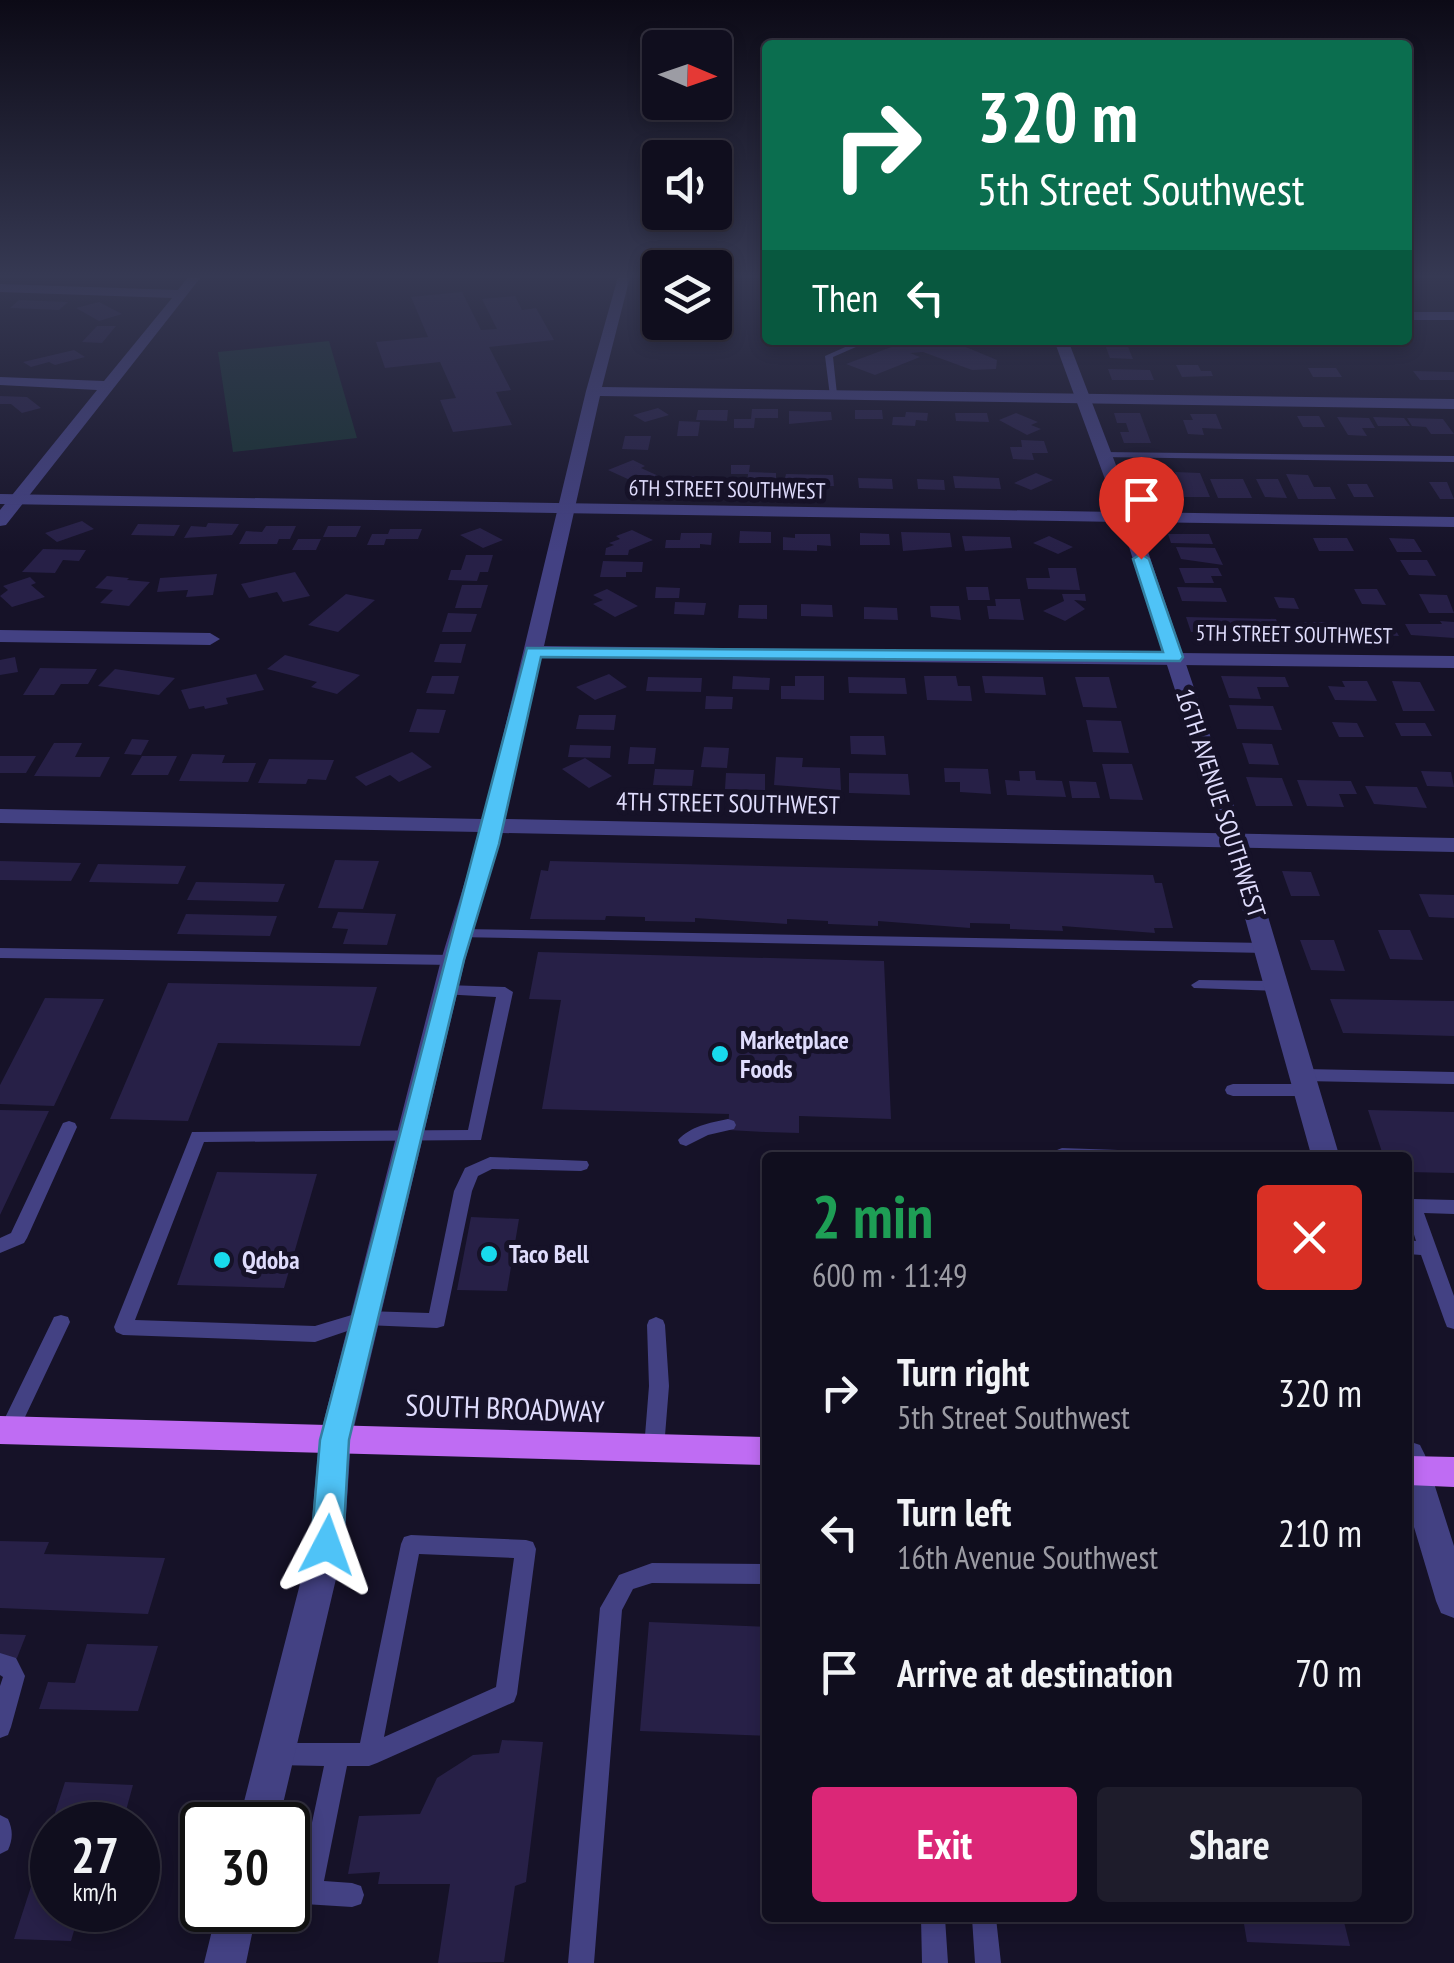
<!DOCTYPE html>
<meta charset="utf-8">
<style>
:root{--surface:#100e1e;--page:#1e1c2b;--text:#f1f3f6;--muted:#9c9ca4;--line:#302e3c;--accent:#db2777}
body{margin:0;font-family:"PT Sans Narrow",sans-serif;background:var(--page);color:var(--text);height:100vh;display:flex;flex-direction:column;font-size:38px;white-space:nowrap}
*{box-sizing:border-box;margin:0}
p{font-size:32px;color:var(--muted)}
.icon{flex:none;width:55px;height:55px;fill:none;stroke:currentColor;stroke-width:2;stroke-linecap:round;stroke-linejoin:round}
.map{position:relative;flex:1;overflow:hidden}
.drawer{position:absolute;left:762px;top:1152px;width:650px;height:770px;display:flex;flex-direction:column;background:var(--surface);border-radius:10px;box-shadow:0 5px 15px #0003,0 0 0 2px var(--line)}
.drawer>*{flex:none}
.guide{position:absolute;left:762px;top:40px;width:650px;height:305px;border-radius:10px;box-shadow:0 5px 15px #0003,0 0 0 2px var(--line);background:#0b6e4f;color:#fff;overflow:hidden}
.needle{width:65px;rotate:92deg}
.buttons{position:absolute;left:642px;top:30px;display:grid;gap:20px}
.buttons a{display:grid;place-items:center;width:90px;height:90px;border-radius:10px;background:var(--surface);box-shadow:0 5px 15px #0003,0 0 0 2px var(--line);font-size:50px}
.speed{position:absolute;left:30px;top:1802px;display:flex;gap:20px;font-size:50px;font-weight:700;text-align:center}
.speed>*{display:grid;place-content:center;width:130px;height:130px;border-radius:50%;background:var(--surface);box-shadow:0 5px 15px #0003,0 0 0 2px var(--line);line-height:1}
.speed small{font-size:25px;font-weight:400}
.speed .limit{border:5px solid #111;border-radius:15px;background:#fff;color:#111}
.pin{position:absolute;display:grid;place-items:center;width:85px;height:85px;color:#fff;margin:-102px -42px;border-radius:50% 50% 50% 0;rotate:-45deg;box-shadow:0 0 10px #0007}
.pin .icon{rotate:45deg}
.me{position:absolute;width:110px;margin:-55px;rotate:4deg;stroke-linejoin:round;filter:drop-shadow(0 0 8px #0008)}
.turn{display:flex;align-items:center;gap:35px;height:210px;padding:0 50px;font-size:45px}
.turn .icon{width:130px;height:130px;stroke-width:2.5}
.turn b{display:block;font-size:70px;line-height:85px}
.then{display:flex;align-items:center;height:95px;padding:0 50px;background:#0003;gap:20px;font-size:38px}
.round{display:grid;place-items:center;flex:none;width:105px;height:105px;border-radius:10px;background:var(--page)}
.summary{display:flex;align-items:center;justify-content:space-between;height:170px;padding:0 50px}
h1{font-size:60px;font-weight:700;line-height:75px;color:#1e9e55}
.cta{display:flex;gap:20px;margin-top:auto;padding:20px 50px}
.cta a{flex:1;height:115px;border-radius:10px;background:var(--accent);color:#fff;font-size:40px;font-weight:700;line-height:115px;text-align:center}
.cta a+a{background:var(--page);color:var(--text)}
ul{padding:0;list-style:none}
li{display:flex;align-items:center;gap:30px;height:140px;padding:0 50px}
li div{flex:1}
li b{display:block;font-size:38px}
li em{font-style:normal}
.map>svg:first-child{display:block}
.green{fill:#163130}
.building{fill:#272047}
.lines{fill:none;stroke-linecap:round;stroke-linejoin:round}
.service{fill:#434183;fill-rule:evenodd}
.minor{fill:#434183;fill-rule:evenodd}
.tertiary{fill:#434183;fill-rule:evenodd}
.primary{fill:#bf6cf3;fill-rule:evenodd}
.route{fill:#4fc3f7;stroke:#337fa1;stroke-width:2.5}
.poi-dot{fill:#18daed;stroke:#161228;stroke-width:4}
.labels{text-anchor:middle;stroke-width:10;stroke-linejoin:round;paint-order:stroke}
.far-street-label{font-size:22px;fill:#dfdcfc;stroke:#161228}
.street-label{font-size:25px;fill:#dfdcfc;stroke:#161228}
.poi-label{font-size:25px;font-weight:bold;fill:#dfdcfc;stroke:#161228;text-anchor:start}
.near-street-label{font-size:30px;fill:#dfdcfc;stroke:#161228}
</style>
<div class="map">
<svg width="1454" height="1963" viewBox="0 0 1454 1963">
<rect width="100%" height="100%" fill="#161228"/>
<path class="green" d="M329 341 357 438 233 452 218 352Z"/>
<path class="building" d="M462 292 481 330 497 329 482 299 515 296 522 310 536 308 554 340 489 347 511 390 496 392 512 425 453 432 440 400 456 398 440 362 385 368 376 342 428 337 411 297Z
M19 300 68 302 59 310 10 308Z
M99 302 122 314 99 321 76 308Z
M97 326H116L102 343 82 342Z
M893 340H949L997 360 996 369 972 370 923 352 910 353 920 357 875 375 846 364 894 346Z
M1104 342H1126L1133 359 1110 358Z
M74 350 85 357 55 365 49 362 31 367 23 362Z
M1176 365H1198L1201 371H1211L1213 376 1182 377Z
M1308 368H1336L1342 377H1313Z
M1108 369 1150 370 1154 380H1112Z
M1413 371 1454 372V380H1420Z
M0 396 27 397 41 408 22 413 11 404H0Z
M658 408 669 415 645 422 633 415Z
M752 409H778V418H755L754 428H734V419H751Z
M698 410H728L727 421 696 420Z
M855 410H882L883 419H855Z
M789 411 831 412 832 420 789 424Z
M906 412 928 413 927 421 916 420 915 426 892 425 893 417H905Z
M955 413H987L989 422 956 421Z
M1016 413 1038 422 1031 425 1041 429 1027 435 999 420Z
M1114 413H1140L1151 443H1124L1120 432H1129L1126 423H1117Z
M1190 414H1216L1222 429 1202 428 1204 435 1188 434 1183 420H1193Z
M1297 416H1319L1325 427H1303Z
M1337 417 1369 418 1375 428H1362L1367 436 1348 435Z
M1373 417 1404 418 1410 426H1378Z
M1407 418 1443 419 1454 434H1431L1426 427 1412 426Z
M679 421 700 422 698 436H677Z
M625 436H651L648 450 622 449Z
M1021 440 1044 441 1048 453H1032L1034 460 1013 459 1010 447H1022Z
M633 460 645 466 641 468 663 478 643 486 608 470Z
M1132 462H1160L1171 491 1147 490Z
M731 465H750L749 472 776 473V487H747L748 474H731Z
M1175 472 1200 473 1210 497H1184Z
M1036 473 1053 480 1031 490 1014 483Z
M786 474 833 475 834 486H799V478H785Z
M1286 474 1308 475 1314 487H1330L1336 499H1298Z
M688 476 724 477 723 485 686 484Z
M953 476 999 478 1001 489 955 488Z
M858 478 892 479 893 489 859 488Z
M917 479 944 480 945 490 918 489Z
M1210 479H1243L1252 498H1218Z
M1256 479H1278L1287 498 1265 497Z
M1429 482H1447L1454 499H1440Z
M1347 484H1367L1374 497H1354Z
M82 521 94 529 57 542 45 533Z
M208 523 239 524 232 535 184 538 191 526 206 527Z
M138 524 180 525 174 536 131 535Z
M266 526H296L290 539H279L277 544H239L246 531 262 532Z
M328 526H361L356 537H323Z
M480 528 503 540 483 548 460 535Z
M390 529H422L418 539H386L384 545H367L372 534H388Z
M632 530 653 540 629 550 628 555H605L606 548 614 545 609 543 620 539 616 536Z
M740 531 771 532V543H739Z
M901 532 950 533 952 547 903 551Z
M681 533H712L711 545 700 544V548H665L666 540H680Z
M860 533 889 534 890 545H860Z
M795 534H830L831 546 817 545V551L783 550V537L795 538Z
M1168 534H1209L1213 544 1171 543Z
M962 536 1010 537 1012 548 965 551Z
M1049 536 1073 547 1058 554 1033 543Z
M1313 538H1347L1354 551H1319Z
M1389 538 1414 539 1422 552H1397Z
M298 539H321L316 550H292Z
M1176 547 1215 548 1223 565 1181 559Z
M43 549 86 550 79 561 63 560 55 573 22 572Z
M466 555H493L488 572H480L477 581 448 580 451 570H461Z
M1400 560H1427L1436 576 1409 575Z
M603 561 643 562 642 572H626V577H600Z
M1048 568H1076L1080 590 1028 589 1026 578H1050Z
M1179 568H1218L1222 576H1211L1214 583H1185Z
M295 572 310 596 283 602 277 592 249 598 241 584Z
M217 574 213 595 186 597 188 590 157 592 160 578Z
M107 576 129 578 127 580 150 582 129 606 100 603 113 590 95 588Z
M30 577 36 583 31 585 45 597 12 607 0 596 8 590 3 586Z
M462 585H488L481 608H455Z
M656 587 680 588 679 598H655Z
M966 587H988L990 600H968Z
M1177 587 1221 588 1227 602 1182 601Z
M607 589 638 606 615 617 593 604 603 600 593 595Z
M1354 589H1377L1386 605 1362 604Z
M346 594 375 600 338 632 308 625Z
M1062 594H1085L1086 601 1074 600 1085 609 1065 621 1043 611 1064 601Z
M1419 594 1447 595 1454 613H1429Z
M1274 597 1294 598 1299 609 1279 608Z
M995 599H1020L1024 620 989 619 987 606H996Z
M675 602 706 603 704 615 674 614Z
M801 604 832 605 833 617 801 616Z
M739 605H767V619L738 618Z
M930 606H959L961 620 931 617Z
M864 607 897 608 898 620 864 619Z
M448 613 477 614 471 632H442Z
M1186 617 1276 619 1282 634 1191 632Z
M1440 621 1454 622V638L1411 635 1405 624H1442Z
M1302 622H1337L1344 637 1308 636Z
M1356 624H1392L1399 636 1362 635Z
M440 644H466L461 663 434 662Z
M285 655 360 675 337 694 311 687 317 682 267 669Z
M15 657 18 672 0 675V660Z
M40 668 97 669 88 684H61L54 695H23Z
M115 669 175 678 159 695 98 686Z
M256 674 264 690 226 698 228 704 205 709 204 706 189 709 181 690Z
M609 674 627 687 595 700 576 687Z
M432 676H459L454 694 426 693Z
M733 676 770 678 769 690 732 689Z
M795 676H824V700L781 699V686H795Z
M924 676H956L958 686H970L972 701 927 700Z
M982 676 1043 677 1046 695 985 693Z
M1221 676 1285 677 1289 687H1257L1261 699 1229 698Z
M648 677 702 678 701 692 646 691Z
M848 677 905 678 907 694 849 693Z
M1075 677H1109L1117 708 1083 707Z
M1342 681H1367L1377 701 1335 700 1328 686 1345 687Z
M1392 681 1420 682 1435 711H1403Z
M706 696 733 697 732 709H705Z
M1229 705 1273 706 1282 730 1237 729Z
M417 709 446 710 439 733 409 732Z
M579 715H616L614 730 576 729Z
M1086 720 1121 721 1129 753 1093 752Z
M1332 722 1357 723 1364 737H1339Z
M1395 723H1425L1432 736H1401Z
M850 736H884L886 755 851 754Z
M132 739 149 740 141 755 124 754Z
M54 743H82L75 757H110L100 777 34 776Z
M1242 743 1272 744 1279 765 1249 764Z
M570 745 611 746 610 758 568 757Z
M630 747 656 748 654 764H628Z
M704 747 729 748 727 768 701 767Z
M412 752 432 767 399 782 390 775 366 786 355 777Z
M192 754 225 755 222 763H256L248 782 179 781Z
M0 756H36L26 773H0Z
M142 756H177L168 775H131Z
M776 757 803 758 802 767 840 768 841 790 774 785Z
M585 758 612 776 589 788 562 769Z
M269 759 334 760 326 780 308 779 306 784 258 783Z
M1102 764H1132L1143 800 1110 799Z
M944 768 988 769 991 794 960 792V782H945Z
M655 769 694 770 692 786 653 785Z
M1019 771H1035L1036 780 1062 781 1066 797 1007 795 1005 780 1020 781Z
M1421 771 1451 772 1454 787 1427 786Z
M726 773 765 774V790L725 789Z
M849 773 908 774 910 795 849 793Z
M1246 777 1282 778 1293 806H1256Z
M1297 780 1351 781 1357 794H1339L1344 807 1307 806Z
M1069 781 1096 782 1100 798H1072Z
M1365 786 1417 787 1427 808 1374 804Z
M335 860 379 861 363 909 318 908Z
M0 861 81 863 71 881 0 880Z
M550 861 1153 875 1155 883H1162L1173 928H1154L1155 933 1062 926 1063 931 1010 929V924L970 923V928L878 921V926L828 924V921L787 919V924L695 918V922L645 921V917L606 916 605 920 530 919 541 870 548 871Z
M98 864 186 866 178 884 89 882Z
M1282 871 1311 872 1320 896H1291Z
M196 882 285 884 278 902 187 900Z
M1419 894 1454 895V918L1429 917Z
M338 912 396 914 387 945 343 944 348 929 332 928Z
M186 914 277 916 270 936 177 934Z
M1378 930H1410L1423 960 1390 959Z
M1300 940H1334L1345 971 1311 970Z
M538 952 884 961 891 1119 799 1116V1133L765 1132 728 1130 729 1114 542 1109 561 1000 529 999Z
M168 983 377 987 360 1046 218 1043 188 1121 110 1119Z
M45 998 104 999 54 1106 0 1104V1085Z
M1330 999 1454 1001V1036L1343 1033Z
M0 1110 49 1111 0 1215Z
M1368 1110 1454 1112V1173L1408 1172V1158H1384Z
M217 1172 317 1174 284 1288 177 1285Z
M471 1217 519 1219 507 1291 457 1290Z
M0 1541 49 1542 44 1554 165 1558 148 1614 0 1608Z
M649 1622 768 1627V1736L640 1731Z
M0 1634 26 1635 17 1658H0Z
M87 1644 158 1646 138 1711 39 1709 48 1682 75 1683Z
M502 1740 543 1742 526 1882 515 1886 504 1962 438 1963 450 1884H378L380 1872 348 1874 359 1816 420 1814 437 1778 473 1755 499 1753Z
M65 1782 133 1785 122 1825H52V1910H80L71 1941 14 1939Z
M1243 1918H1343L1350 1946 1247 1942Z"/>
<g class="lines">
<path class="service" d="M861 340H872L833 357 837 394 830 396 825 356Z
M1103 452 1454 456V462L1100 457V453Z
M461 929 1266 943 1273 948 1266 953 456 937 454 934Z
M0 948 453 955 460 960 453 965 0 958Z
M1199 980 1280 981 1288 986 1280 991 1194 988 1191 985Z
M446 985 505 987 513 992 481 1140 204 1142 135 1320 315 1326 365 1311 429 1313 454 1191 465 1168 490 1157 587 1161 589 1165 587 1169 581 1171 492 1169 478 1176 472 1191 444 1326 437 1328 365 1325 315 1342 123 1335 116 1332 114 1327 192 1132 468 1130 496 997 441 994 438 990 441 986Z
M1304 1069 1454 1072V1084L1304 1081 1298 1079 1296 1075 1298 1071Z
M1233 1084H1308L1314 1086 1316 1090 1314 1094 1308 1096H1233L1227 1094 1225 1090 1227 1086Z
M728 1119 734 1121 736 1125 734 1129 708 1135 686 1146 680 1144 678 1140C691 1126 709 1123 728 1119Z
M69 1121 75 1123 77 1127 27 1238 24 1243 0 1253V1238L11 1233 61 1127 63 1123Z
M1062 1148 1174 1152 1180 1154 1182 1158H1045L1047 1154Z
M1413 1199 1454 1200V1214L1424 1213 1454 1296V1329L1447 1327 1445 1322 1421 1255 1408 1254V1240L1416 1241 1408 1215V1201Z
M61 1315 68 1317 70 1322 16 1436 9 1438 2 1436 0 1428 2 1424 54 1317Z
M656 1317 663 1320 665 1325 669 1386 664 1448 661 1454 654 1457 647 1454 644 1448 649 1386 647 1325 649 1320Z
M411 1535 526 1540 533 1542 536 1549 517 1694 514 1702 377 1763 369 1766H347L324 1881 352 1883 361 1886 364 1895 361 1904 352 1907 288 1903V1879H300L324 1766 276 1765 268 1762 265 1754 268 1746 276 1743H360L401 1544 404 1537ZM419 1554 514 1558 496 1687 384 1737Z
M652 1563 768 1564V1584L652 1583 633 1589 622 1610 594 1963H568L600 1608 619 1575Z
M0 1653 16 1658 25 1676 11 1727 8 1735 0 1738V1686L3 1677 0 1675Z
M0 1815 8 1819C13 1830 13 1839 8 1850L0 1854Z
M921 1918H945L948 1963H922Z
M972 1918H996L1001 1963H975Z"/>
<path class="minor" d="M188 277H201L6 525 0 526V510L97 390 0 385V377L104 381 172 298 0 292V284L178 290Z
M618 277H630L602 387 1454 399V409L600 396 544 646 1454 656V668L541 658 505 819 1454 838V852L502 833 465 960 351 1440 344 1545 278 1825H238L310 1545 319 1440 441 960 480 832 0 823V809L483 819 586 391Z
M1408 312H1454V320H1408Z
M0 630 210 633 220 639 210 645 0 642Z
M217 1910H257L246 1963H204Z"/>
<path class="tertiary" d="M1054 340H1068L1134 512 1454 517V527L1138 522 1244 836 1340 1158H1312L1222 836 1121 522 0 504V494L1117 512Z
M1408 1441 1420 1445 1425 1455 1454 1546V1618L1441 1613 1436 1601 1408 1507Z"/>
<path class="primary" d="M0 1416 768 1437V1465L0 1444Z
M1408 1456 1454 1457V1487L1408 1485Z"/>
</g>
<linearGradient id="sky" x2="0" y2="1"><stop stop-color="#0c0a16"/><stop offset="0.5" stop-color="#363953"/><stop offset="1" stop-color="#363953" stop-opacity="0"/></linearGradient>
<rect width="1454" height="552" fill="url(#sky)"/>
<path class="route" d="M1141 554 1149 559 1183 657 1180 661 541 657 499 844 464 960 349 1440 343 1545 338 1555 327 1559 316 1555 311 1545 320 1440 527 648 1163 652 1133 559Z"/>
<g class="poi-dot">
<circle cx="720" cy="1054" r="10"/>
<circle cx="489" cy="1254" r="10"/>
<circle cx="222" cy="1260" r="10"/>
</g>
<g class="labels">
<g class="far-street-label">
<text transform="translate(727 489) rotate(1)" y="8">6TH STREET SOUTHWEST</text>
<text transform="translate(1294 634) rotate(1)" y="8">5TH STREET SOUTHWEST</text>
</g>
<g class="street-label">
<text transform="translate(728 803) rotate(1)" y="9">4TH STREET SOUTHWEST</text>
<text transform="translate(1221 803) rotate(72)" y="9">16TH AVENUE SOUTHWEST</text>
</g>
<g class="poi-label">
<text x="740" y="1049">Marketplace<tspan x="740" dy="29">Foods</tspan></text>
<text x="509" y="1263">Taco Bell</text>
<text x="242" y="1269">Qdoba</text>
</g>
<g class="near-street-label">
<text transform="translate(505 1409) rotate(2)" y="10">SOUTH BROADWAY</text>
</g>
</g>
</svg>
<div class="buttons">
<a><svg class="needle" viewBox="-14 -14 28 28"><path d="M0-13l5 13h-10z" fill="#e53935"/><path d="M0 13l5-13h-10z" fill="#9c9ca4"/></svg></a>
<a><svg class="icon" aria-label="sound" viewBox="0 0 24 24"><path d="M4 9h4l5-4v14l-5-4H4zM17 9q2 3 0 6"/></svg></a>
<a><svg class="icon" aria-label="layers" viewBox="0 0 24 24"><path d="M12 4l9 5-9 5-9-5zM3 14l9 5 9-5"/></svg></a>
</div>
<div class="speed"><div>27<small>km/h</small></div><div class="limit">30</div></div>
<div class="pin" style="left:1141px;top:559px;background:#d93025"><svg class="icon" aria-label="arrive" viewBox="0 0 24 24"><path d="M6 21V4h12l-3 4 3 4H6"/></svg></div>
<svg class="me" style="left:327px;top:1545px" viewBox="-20 -20 40 40"><path d="M0-17L14 15 0 8-14 15z" fill="#4fc3f7" stroke="#fff" stroke-width="4"/></svg>
<div class="guide">
<div class="turn"><svg class="icon" aria-label="right" viewBox="0 0 24 24"><path d="M7 20v-9h11M14 6l5 5-5 5"/></svg><div><b>320 m</b>5th Street Southwest</div></div>
<div class="then">Then<svg class="icon" aria-label="left" viewBox="0 0 24 24"><path d="M17 20v-9H6M10 6l-5 5 5 5"/></svg></div>
</div>
<section class="drawer">
<div class="summary"><div><h1>2 min</h1><p>600 m · 11:49</p></div><a class="round" style="background:#d93025;color:#fff"><svg class="icon" aria-label="close" viewBox="0 0 24 24"><path d="M6 6l12 12M18 6L6 18"/></svg></a></div>
<ul>
<li><svg class="icon" aria-label="right" viewBox="0 0 24 24"><path d="M7 20v-9h11M14 6l5 5-5 5"/></svg><div><b>Turn right</b><p>5th Street Southwest</p></div><em>320 m</em></li>
<li><svg class="icon" aria-label="left" viewBox="0 0 24 24"><path d="M17 20v-9H6M10 6l-5 5 5 5"/></svg><div><b>Turn left</b><p>16th Avenue Southwest</p></div><em>210 m</em></li>
<li><svg class="icon" aria-label="arrive" viewBox="0 0 24 24"><path d="M6 21V4h12l-3 4 3 4H6"/></svg><div><b>Arrive at destination</b></div><em>70 m</em></li>
</ul>
<div class="cta"><a>Exit</a><a>Share</a></div>
</section>
</div>
